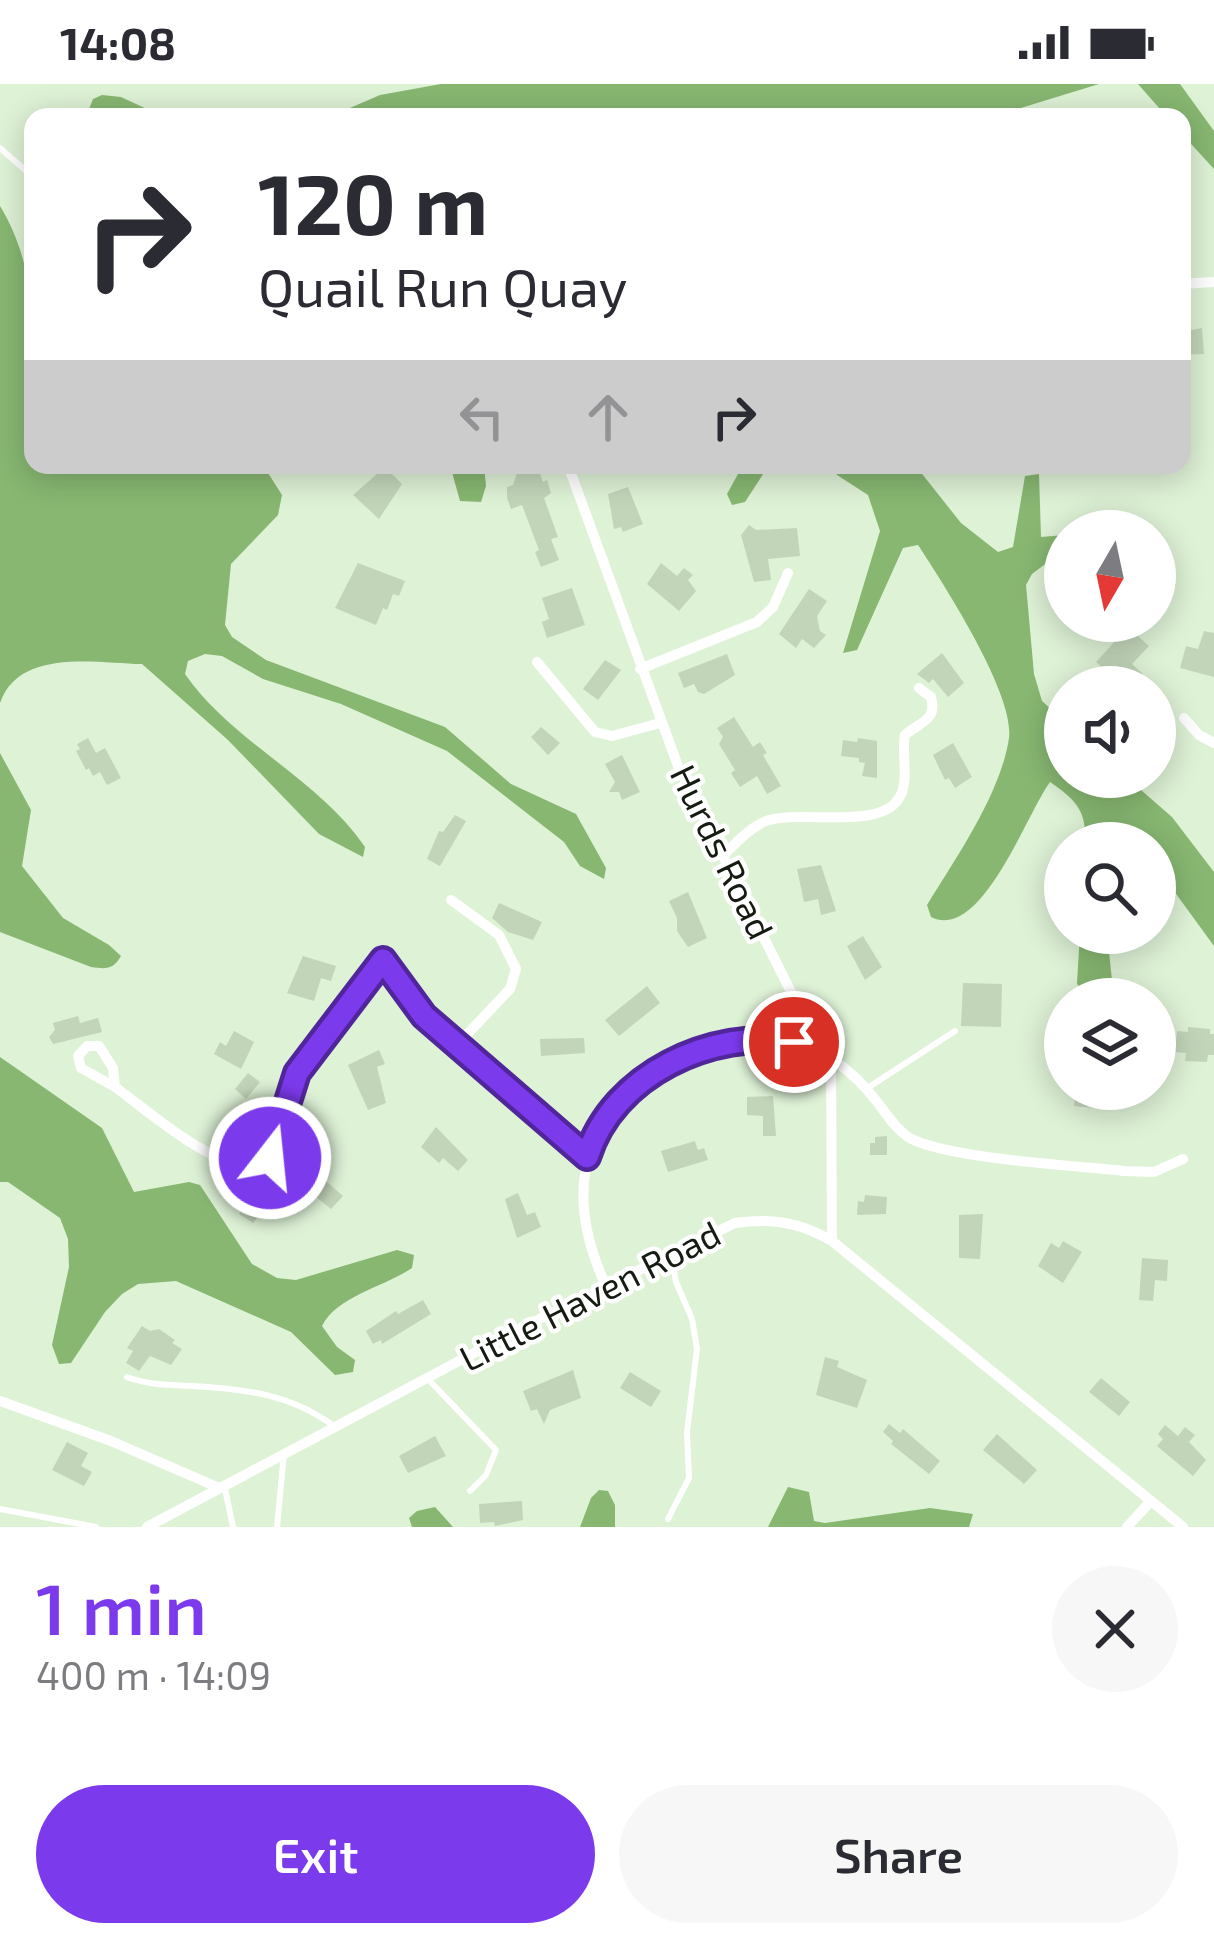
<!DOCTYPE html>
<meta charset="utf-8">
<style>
:root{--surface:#fff;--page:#f7f7f7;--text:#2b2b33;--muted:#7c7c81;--accent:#7c3aed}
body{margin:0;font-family:"Exo 2",sans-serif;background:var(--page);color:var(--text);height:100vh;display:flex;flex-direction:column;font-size:45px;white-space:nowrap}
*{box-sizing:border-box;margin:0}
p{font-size:39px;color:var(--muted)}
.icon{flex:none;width:66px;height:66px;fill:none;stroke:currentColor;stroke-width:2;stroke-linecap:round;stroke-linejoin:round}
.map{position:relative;height:1443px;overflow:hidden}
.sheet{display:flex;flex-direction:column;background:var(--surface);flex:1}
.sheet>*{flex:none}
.banner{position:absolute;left:24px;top:24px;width:1167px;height:366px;border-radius:24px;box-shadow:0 6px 30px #0003;background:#fff;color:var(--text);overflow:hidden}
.needle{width:78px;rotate:189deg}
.buttons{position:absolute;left:1044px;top:426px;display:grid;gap:24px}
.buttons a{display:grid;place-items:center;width:132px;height:132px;border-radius:50%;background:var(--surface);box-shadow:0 6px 30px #0003;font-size:60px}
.pin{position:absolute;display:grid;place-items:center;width:102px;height:102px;color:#fff;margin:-51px;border:6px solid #fff;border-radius:50%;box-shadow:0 3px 12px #0007}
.me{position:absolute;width:132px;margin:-66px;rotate:16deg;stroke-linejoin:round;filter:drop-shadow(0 0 9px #0008)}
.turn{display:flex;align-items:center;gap:42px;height:252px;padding:0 36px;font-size:54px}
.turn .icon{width:156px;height:156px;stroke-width:2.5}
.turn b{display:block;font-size:84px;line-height:102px}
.lanes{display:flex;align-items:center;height:114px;padding:0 36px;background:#0003;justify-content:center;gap:60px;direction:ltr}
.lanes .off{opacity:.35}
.round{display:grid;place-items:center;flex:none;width:126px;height:126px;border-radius:63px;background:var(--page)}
.summary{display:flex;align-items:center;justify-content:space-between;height:204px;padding:0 36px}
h1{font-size:72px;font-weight:600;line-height:90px;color:var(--accent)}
.cta{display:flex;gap:24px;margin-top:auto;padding:24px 36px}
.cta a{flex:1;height:138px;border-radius:72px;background:var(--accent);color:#fff;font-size:48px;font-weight:600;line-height:138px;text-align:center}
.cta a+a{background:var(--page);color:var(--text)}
.status{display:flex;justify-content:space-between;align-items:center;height:84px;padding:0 60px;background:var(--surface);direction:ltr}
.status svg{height:33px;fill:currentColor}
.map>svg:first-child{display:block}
.water{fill:#87b771}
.building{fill:#c2d5b9}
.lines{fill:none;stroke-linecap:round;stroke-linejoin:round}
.service{stroke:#fff;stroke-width:6}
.minor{stroke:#fff;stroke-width:10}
.route-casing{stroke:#51269a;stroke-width:30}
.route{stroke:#7c3aed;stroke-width:21}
.labels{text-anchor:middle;stroke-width:9;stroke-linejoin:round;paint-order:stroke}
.street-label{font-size:36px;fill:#141b11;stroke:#fff}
</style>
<div class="status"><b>14:08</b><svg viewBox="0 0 49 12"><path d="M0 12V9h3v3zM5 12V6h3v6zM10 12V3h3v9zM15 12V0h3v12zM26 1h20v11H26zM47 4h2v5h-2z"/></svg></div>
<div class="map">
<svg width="1214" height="1443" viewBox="0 0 1214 1443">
<rect width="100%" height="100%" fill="#def2d6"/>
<path class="water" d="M441 0H1099L992 33H329L380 11Z
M1138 0H1180L1214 47V85L1182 50V33H1167Z
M102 11 121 13 164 33H96L89 25 93 15Z
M0 122C47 199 33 294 33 381H263L282 411 278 431 231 480 225 541 232 553 266 576 445 643 511 700 576 730 606 784 604 795 580 782 564 758 447 667 341 620 263 595 222 572 205 570 188 577 185 590C233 659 317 693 365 763L363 773 319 750 228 656 142 580C95 579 19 564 0 619Z
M450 381H484L486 402 481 418 460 417Z
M743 381H769L745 418 732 421 727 410Z
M831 381H915L961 439 998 468 1013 463 1025 392 1039 390 1041 453 1065 451V465L1032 490 1026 501 1034 590 1042 617 1065 638V693H1126L1172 733 1214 788V862L1155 781V759H1085C1087 727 1076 716 1050 698 1026 731 981 858 931 833L927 821C956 774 1001 709 1009 654 1015 610 943 499 918 461L903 464 857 566 843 569 880 447 868 411 837 391Z
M0 669 31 726 22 782 63 834 109 861 121 872C113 886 106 885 91 883L0 848Z
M1080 849H1107L1114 915H1084L1077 899Z
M0 973 102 1044 134 1108 189 1098 200 1101 252 1180 277 1194 296 1196 397 1166 414 1171 412 1184C384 1203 337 1212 322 1242L337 1263 355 1276 353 1288 335 1291 291 1248 176 1197 138 1200 122 1210 105 1228 71 1279 59 1280 52 1261 69 1183 68 1155 60 1134 8 1098H0Z
M788 1403 809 1408 814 1437 825 1439 930 1424 973 1430 969 1443H768Z
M599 1406 608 1407 615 1421V1443H580L591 1414Z
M435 1423 453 1443H412L409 1434 417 1427Z"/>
<path class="building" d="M1202 244 1204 270 1182 271V248Z
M526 381H537L543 398 547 396 551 409 544 414 558 453 551 455 559 476 541 483 535 468 539 466 522 421 511 425 507 414V403L513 401 519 383Z
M385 383 402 400 379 435 353 411Z
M628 403 643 440 623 448 621 443 614 445 608 410Z
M749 441 756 446 797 444 800 472 768 475 771 496 754 498 741 451Z
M358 479 405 497 399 512 393 510 387 526 383 524 376 541 335 524Z
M661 479 677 492 684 484 693 491 688 496 696 507 679 527 647 500Z
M572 504 585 541 547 554 542 538 549 535 542 514Z
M809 505 827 517 817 532 820 547 826 551 814 564 802 555 796 564 779 550Z
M1128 543 1149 562 1132 580 1143 590 1131 603H1124L1096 578Z
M1204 547 1214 549V593L1180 584 1186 562 1198 565Z
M942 569 964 599 948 613 933 595 929 599 917 590Z
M727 570 735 591 704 610 698 608 694 600 684 604 678 589Z
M605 576 621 586 598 616 583 605Z
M734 633 753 663 760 658 767 669 763 671 781 702 767 710 757 692 740 703 731 689 735 686 719 660 723 653 717 644Z
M541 643 560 659 548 671 531 653Z
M88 654 96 669 105 664 121 694 107 701 100 688 93 692 89 684 86 686 76 667 80 665 77 660Z
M858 654 877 657V694L862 692 865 679 859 678V674L841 672 843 656 857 658Z
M953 659 972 693 955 704 949 694 945 696 933 671Z
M622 671 640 708 622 716 619 708H609L615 698 605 680Z
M455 731 466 737 440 782 427 775 439 747 443 748Z
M821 781 836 827 821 831 818 815 804 818 797 785Z
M688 808 707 854 688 863 677 847V834L669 817Z
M499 819 542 838 533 856 508 848 492 834Z
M863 852 882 883 865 896 847 862Z
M303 872 336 882 331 897 321 894 314 917 287 909Z
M963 899 1002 900 1001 943 961 942Z
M647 902 660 919 619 952 605 936Z
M78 932 80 939 98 934 102 948 53 960 49 953 55 946 53 939Z
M1188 943 1210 945V950H1214V971H1208L1207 978 1185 977 1186 969 1175 968 1177 947 1188 948Z
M234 947 254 958 241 985 214 970 220 958 226 962Z
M584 954 585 969 541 972 540 955Z
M379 966 385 980 377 983 386 1019 368 1026 348 981Z
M248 989 260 998 246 1015 235 1005Z
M1076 1005 1096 1008 1094 1024 1074 1022Z
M773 1012 776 1052H763V1032L747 1031V1013Z
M436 1043 468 1076 458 1087 443 1074 439 1079 421 1063Z
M887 1052V1071H870V1059H875V1053Z
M695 1057 698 1066 704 1064 708 1076 668 1088 661 1067Z
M306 1087 319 1091 343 1112 331 1125 299 1099Z
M235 1096 267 1123 253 1139 239 1130 241 1126 232 1121 236 1115 227 1108Z
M518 1109 527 1131 535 1128 541 1143 517 1154 505 1115Z
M865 1111 887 1113 886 1130 857 1131 858 1117 864 1118Z
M983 1130 980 1175 959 1174V1131Z
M1063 1157 1082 1168 1063 1199 1038 1182 1051 1159 1059 1164Z
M1142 1174 1168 1176 1167 1197 1155 1196 1153 1217 1139 1216Z
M423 1216 431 1230 382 1260 381 1256 373 1260 366 1247 396 1227 398 1230Z
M142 1242 150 1247 159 1245 175 1256 172 1259 182 1265 171 1281 150 1272 139 1287 126 1279 133 1267 127 1264Z
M825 1273 839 1277 837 1283 867 1296 857 1324 816 1311Z
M573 1286 581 1314 550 1326 544 1340 537 1325 531 1327 523 1307Z
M630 1288 661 1307 651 1323 620 1304Z
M1101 1294 1130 1318 1119 1332 1089 1308Z
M889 1340 900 1349 903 1345 940 1377 929 1390 891 1360 893 1357 883 1348Z
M1165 1341 1178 1352 1185 1343 1195 1351 1189 1358 1206 1376 1193 1392 1157 1362 1163 1355 1158 1350Z
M997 1350 1037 1386 1024 1400 983 1366Z
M435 1352 446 1372 408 1389 399 1372Z
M67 1358 88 1369 81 1382 92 1388 84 1402 52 1386Z
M522 1417 523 1436 495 1442 494 1438 480 1439 479 1420Z"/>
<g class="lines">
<path class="service" d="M0 64 33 93
M866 1005 955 947
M127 1293C148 1301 170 1301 192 1302 246 1305 290 1310 334 1342
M427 1294 496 1366 486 1391 470 1407
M224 1400 233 1443
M0 1425 96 1443
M668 1435 689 1394 687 1348 697 1265 692 1235 676 1198 672 1173
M277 1443 284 1369"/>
<path class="minor" d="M1182 200 1214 198
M568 381 678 682 807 940 831 973 832 1157
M537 578 595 648 612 652 660 639
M640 585 757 538 773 523 788 489
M1184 634 1199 651 1214 659
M723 772C736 759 749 744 766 737 800 725 880 747 899 714 910 697 901 671 905 651 919 638 938 637 931 613L919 604
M451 816 499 851 516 885 510 905 457 961
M87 962H99L113 984 115 1003 81 984 78 972Z
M115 1003C150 1028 220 1093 265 1080L297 989 383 876 424 932 587 1073
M606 1202C559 1100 585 1014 691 971 721 958 757 951 790 958 827 965 855 989 878 1019 887 1031 895 1044 908 1053 941 1074 1078 1082 1124 1087L1154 1088 1183 1075
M0 1317 111 1357 217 1403
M147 1443 523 1243 735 1139C771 1134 800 1138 832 1157L1183 1443
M1127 1443 1151 1417"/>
</g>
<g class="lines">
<g class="route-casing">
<path id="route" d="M270 1074 297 989 383 876 424 932 587 1073C613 990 712 945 794 958"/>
</g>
<use href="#route" class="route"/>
</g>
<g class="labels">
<g class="street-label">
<text transform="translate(722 768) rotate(64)" y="13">Hurds Road</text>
<text transform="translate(590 1212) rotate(-27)" y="13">Little Haven Road</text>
</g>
</g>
</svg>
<div class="buttons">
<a><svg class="needle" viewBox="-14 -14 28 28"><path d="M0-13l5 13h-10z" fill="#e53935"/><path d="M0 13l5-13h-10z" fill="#7c7c81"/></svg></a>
<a><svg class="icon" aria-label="sound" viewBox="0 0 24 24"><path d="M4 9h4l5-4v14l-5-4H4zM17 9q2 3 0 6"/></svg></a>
<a><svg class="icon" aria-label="search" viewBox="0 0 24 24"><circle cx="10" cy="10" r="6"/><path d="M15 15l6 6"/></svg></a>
<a><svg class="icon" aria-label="layers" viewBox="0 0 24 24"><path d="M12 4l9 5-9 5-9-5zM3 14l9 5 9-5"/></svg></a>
</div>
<div class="pin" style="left:794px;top:958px;background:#d93025"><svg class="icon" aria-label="arrive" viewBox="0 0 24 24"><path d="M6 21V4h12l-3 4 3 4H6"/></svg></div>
<svg class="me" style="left:270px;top:1074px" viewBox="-20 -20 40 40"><circle r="17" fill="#7c3aed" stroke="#fff" stroke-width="3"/><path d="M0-11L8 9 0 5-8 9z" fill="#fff"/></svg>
<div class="banner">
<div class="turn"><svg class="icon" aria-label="right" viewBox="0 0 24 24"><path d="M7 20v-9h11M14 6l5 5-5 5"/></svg><div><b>120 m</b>Quail Run Quay</div></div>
<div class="lanes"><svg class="icon off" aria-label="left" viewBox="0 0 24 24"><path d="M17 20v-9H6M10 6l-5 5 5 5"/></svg><svg class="icon off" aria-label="ahead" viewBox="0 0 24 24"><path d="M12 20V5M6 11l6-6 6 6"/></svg><svg class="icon" aria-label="right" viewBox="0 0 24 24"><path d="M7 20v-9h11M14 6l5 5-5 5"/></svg></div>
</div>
</div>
<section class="sheet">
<div class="summary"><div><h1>1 min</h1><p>400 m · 14:09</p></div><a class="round"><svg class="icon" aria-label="close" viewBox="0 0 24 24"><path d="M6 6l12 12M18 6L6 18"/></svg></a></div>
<div class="cta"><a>Exit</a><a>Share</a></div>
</section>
